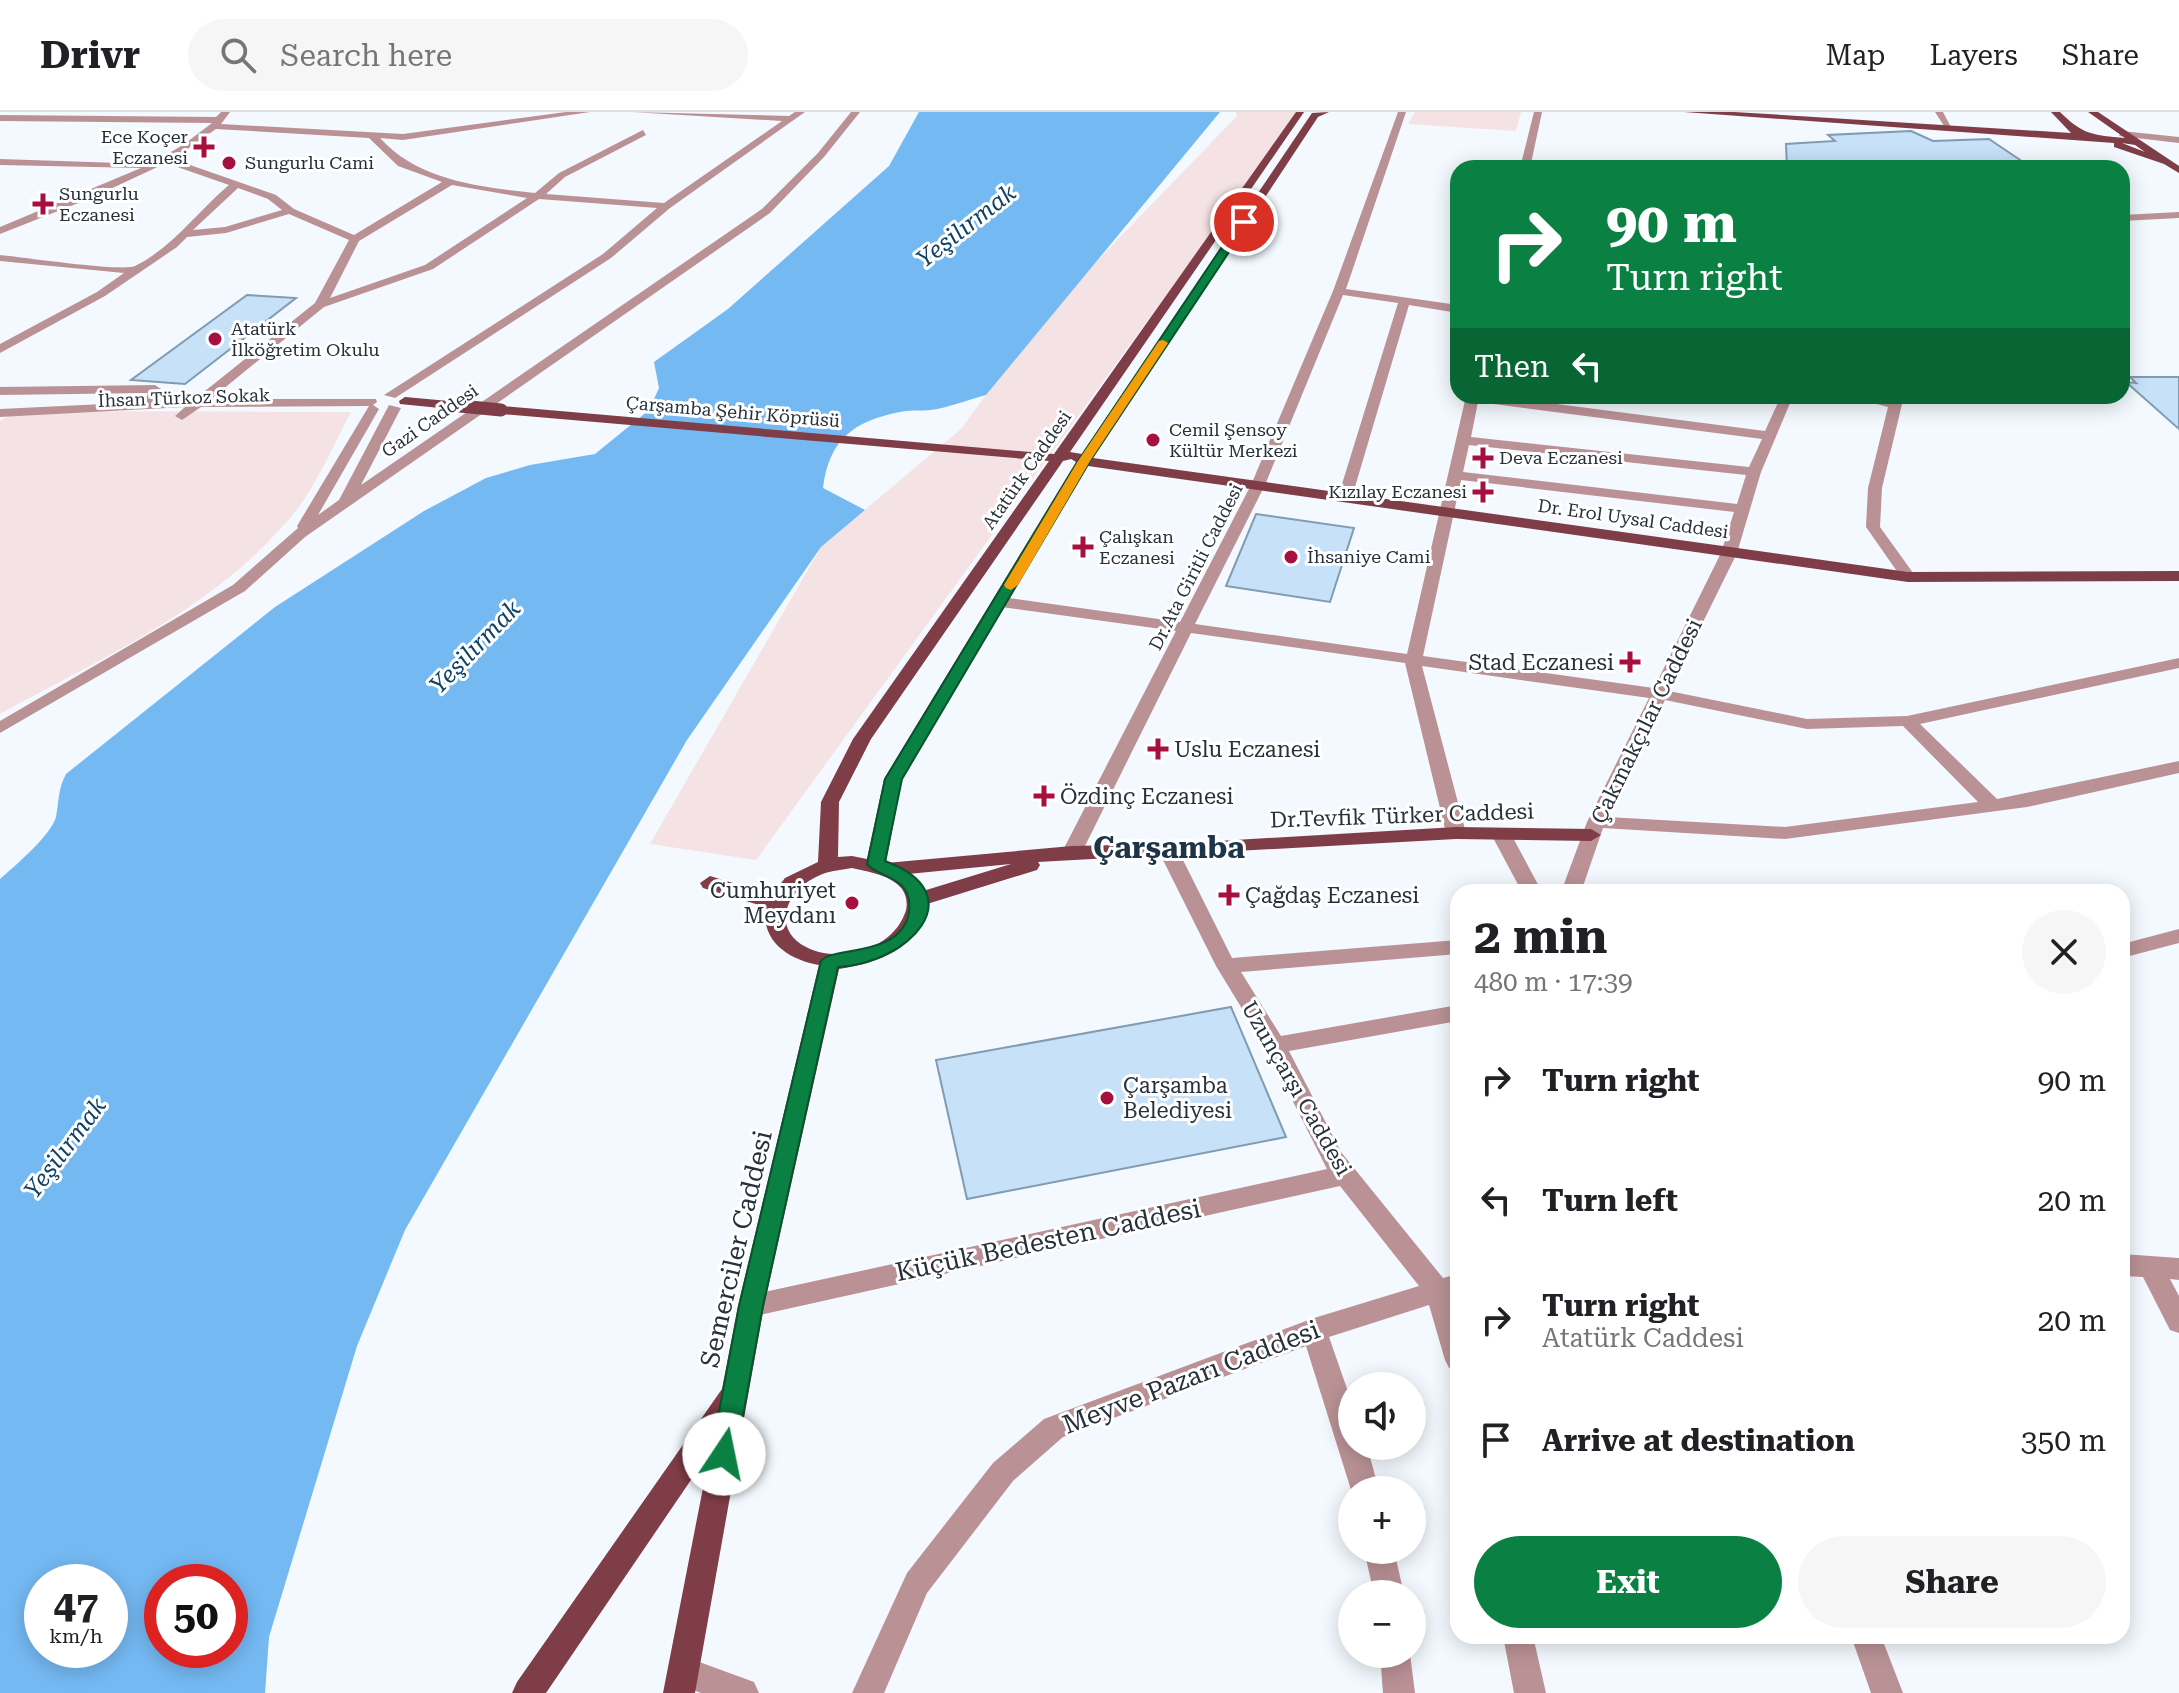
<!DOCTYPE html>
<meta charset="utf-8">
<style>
:root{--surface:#fff;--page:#f6f6f6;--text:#202124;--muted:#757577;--line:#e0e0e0;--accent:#0b8043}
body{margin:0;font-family:"Roboto Serif",serif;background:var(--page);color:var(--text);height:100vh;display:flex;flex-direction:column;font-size:30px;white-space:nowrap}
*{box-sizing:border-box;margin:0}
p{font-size:26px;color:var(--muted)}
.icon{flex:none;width:44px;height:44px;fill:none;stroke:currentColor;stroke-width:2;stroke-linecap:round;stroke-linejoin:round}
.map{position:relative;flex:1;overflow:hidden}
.panel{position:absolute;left:1450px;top:772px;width:680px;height:760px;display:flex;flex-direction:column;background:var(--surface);border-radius:24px;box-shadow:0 4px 20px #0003}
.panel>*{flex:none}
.hud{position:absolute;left:1450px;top:48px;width:680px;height:244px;border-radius:24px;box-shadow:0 4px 20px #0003;background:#0b8043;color:#fff;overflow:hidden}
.controls{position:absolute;left:1338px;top:1260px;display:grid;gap:16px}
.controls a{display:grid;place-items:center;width:88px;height:88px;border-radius:50%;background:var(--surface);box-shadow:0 4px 20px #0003;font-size:40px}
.speed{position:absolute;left:24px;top:1452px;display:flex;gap:16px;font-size:40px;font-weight:700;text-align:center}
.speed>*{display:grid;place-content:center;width:104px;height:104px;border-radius:50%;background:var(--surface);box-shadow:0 4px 20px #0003;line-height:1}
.speed small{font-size:20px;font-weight:400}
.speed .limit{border:12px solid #d22;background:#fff;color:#111}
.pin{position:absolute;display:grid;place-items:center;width:68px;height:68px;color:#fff;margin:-34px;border:4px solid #fff;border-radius:50%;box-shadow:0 2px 8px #0007}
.me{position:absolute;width:88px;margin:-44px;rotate:11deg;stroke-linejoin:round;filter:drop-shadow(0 0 6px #0008)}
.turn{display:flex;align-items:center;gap:28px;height:168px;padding:0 24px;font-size:36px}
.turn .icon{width:104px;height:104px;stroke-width:2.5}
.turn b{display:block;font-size:56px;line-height:68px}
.then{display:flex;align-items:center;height:76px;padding:0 24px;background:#0003;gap:16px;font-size:30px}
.round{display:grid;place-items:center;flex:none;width:84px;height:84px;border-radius:42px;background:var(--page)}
.overview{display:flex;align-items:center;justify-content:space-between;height:136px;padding:0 24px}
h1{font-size:48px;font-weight:700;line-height:60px}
.action{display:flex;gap:16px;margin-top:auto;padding:16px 24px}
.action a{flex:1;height:92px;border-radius:48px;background:var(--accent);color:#fff;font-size:32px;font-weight:700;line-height:92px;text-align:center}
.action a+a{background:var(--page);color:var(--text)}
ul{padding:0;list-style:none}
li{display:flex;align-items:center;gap:24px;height:120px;padding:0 24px}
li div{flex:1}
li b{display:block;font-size:30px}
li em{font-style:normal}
header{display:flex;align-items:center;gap:48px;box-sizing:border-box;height:112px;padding:0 40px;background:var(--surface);border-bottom:2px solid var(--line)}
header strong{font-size:38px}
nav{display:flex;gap:44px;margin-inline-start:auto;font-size:28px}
.search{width:560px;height:72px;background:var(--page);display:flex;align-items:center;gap:20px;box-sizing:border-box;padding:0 28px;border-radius:44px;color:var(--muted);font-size:30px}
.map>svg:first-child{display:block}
.green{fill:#f5e2e4}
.water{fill:#75b9f3;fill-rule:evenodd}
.building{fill:#c7e1f9;stroke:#809bb2;stroke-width:2}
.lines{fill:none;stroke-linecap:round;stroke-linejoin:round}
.minor{fill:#ba9296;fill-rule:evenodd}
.major{fill:#7f3d47;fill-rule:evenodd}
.major-bridge{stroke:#7f3d47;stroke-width:13}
.route{fill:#0b8043;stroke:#07532c;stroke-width:2}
.slow{fill:#f59e0b}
.poi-dot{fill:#a70f41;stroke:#fff;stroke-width:3}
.labels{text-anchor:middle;stroke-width:6;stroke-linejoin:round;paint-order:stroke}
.far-poi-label{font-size:18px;fill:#27313b;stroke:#fff;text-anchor:start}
.far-street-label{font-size:18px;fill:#27313b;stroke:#fff}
.poi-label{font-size:22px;fill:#27313b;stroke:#fff;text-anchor:start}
.street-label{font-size:22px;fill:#27313b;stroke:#fff}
.water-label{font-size:24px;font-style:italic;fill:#0e4268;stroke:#fff}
.near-street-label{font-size:26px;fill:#27313b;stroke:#fff}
.district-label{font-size:30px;font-weight:bold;fill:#1e3549;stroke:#fff}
</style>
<header>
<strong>Drivr</strong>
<div class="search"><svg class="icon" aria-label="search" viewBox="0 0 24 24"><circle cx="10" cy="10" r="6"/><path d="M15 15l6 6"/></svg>Search here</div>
<nav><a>Map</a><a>Layers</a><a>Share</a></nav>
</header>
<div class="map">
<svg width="2179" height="1581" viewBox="0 0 2179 1581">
<rect width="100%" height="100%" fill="#f3f9fe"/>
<path class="green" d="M1236 0H1305L1211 121 756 748 650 732 821 435 961 317 1042 206 1237 4Z
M1415 0H1521L1516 19 1408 12Z
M17 299 351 300C334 331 319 368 298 396 221 494 107 543 0 602V309Z"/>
<path class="water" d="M919 0H1220L986 283C970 287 953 294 937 297 925 300 912 297 900 300 853 309 829 328 823 376L865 398 821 435 687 628 405 1118 357 1234 269 1525 265 1581H0V767C14 755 52 722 56 705 59 689 58 677 66 662L275 495 424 399 486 366 530 353 595 342 649 298 659 276 654 250 728 197 889 54ZM42 1470H110V1538H42ZM162 1470H230V1538H162Z"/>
<path class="building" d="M1911 19 1933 29 1989 27 2032 56H1787L1786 32 1835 29 1828 23Z
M247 183 296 186 185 272 131 268Z
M2130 265H2179V317L2126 270 2136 271Z
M1256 402 1354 416 1330 490 1226 474Z
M1231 895 1286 1025 967 1087 936 948Z"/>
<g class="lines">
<path class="minor" d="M221 0H230L221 12 403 22 566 0H590L403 28 380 26C419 69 480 75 535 81L559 61 643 18 646 23 565 65 546 82 664 91 782 9 632 0 789 4 795 0H805L670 96 611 146 395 286 384 283 603 142 657 96 539 87 433 157 324 195 211 287H376L377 290 373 293 379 297 318 403 339 388 389 293 401 296 361 373 762 97 818 41 851 0H860L824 45 770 101 305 425 245 479 0 621V609L233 473 298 416 297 414 369 294 201 295 182 308 175 304 185 295 0 305V297L145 290 148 281 0 283V275L155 273 161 277 158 289 195 287 315 191 349 128 289 102 226 121 187 125 177 135 105 184 0 241V232L97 180 124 161 0 149V143C22 145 122 160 135 154 172 136 198 99 229 73L166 51 91 86 0 122V115L141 56 0 53V47L150 52 183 33 212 11 0 9V3L216 5ZM216 17 369 26 398 54 442 70 354 123 294 97 276 83 173 47ZM452 73 527 86 425 153 330 186 359 129ZM238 76 268 87 282 98 225 115 193 118Z
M1398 0H1406L1346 177 1458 193V201L1409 193 1352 385 1345 389 1338 385 1398 191 1343 183 1265 373 1195 512 1407 542 1466 284H1494L1765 319 1781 284H1793L1761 360 1737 441 1669 579 1807 607 1907 604 2179 546V556L1920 612 1997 687 2179 649V661L2027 695 1785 727 1603 716 1581 780H1561L1587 710 1649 586 1422 554 1466 721 1456 727 1446 721 1405 551 1191 521 1082 740 1072 746 1065 744 1062 740 1176 519 1001 495 993 490 1001 485 1180 510 1251 373 1333 179ZM1478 290 1762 327 1749 355 1471 325ZM1469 333 1746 363 1737 392 1463 360ZM1461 368 1734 400 1721 441 1654 576 1423 544ZM1665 588 1807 617 1903 614 1978 690 1785 715 1608 705Z
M1534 0H1542L1530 56H1520Z
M1935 0H1943L1952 17H1946Z
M2122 19 2179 25V31L2119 24Z
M2179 100V106L2122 109V103Z
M1847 284H1873L1902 292 1882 376 1880 415 1916 465 1913 468H1903L1866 415 1868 376 1888 295Z
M1501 716 1511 722 1542 780H1522L1491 722Z
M1168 732 1178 738 1232 846 1458 828V842L1241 860 1281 924 1458 893V909L1289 939 1341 1040 1443 1166 1458 1162V1184L1453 1186 1458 1203V1260L1449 1256 1445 1248 1429 1193 1329 1225 1352 1291V1334H1367L1379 1378H1352V1381L1306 1234 1063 1325 1013 1369 927 1481 884 1581H852L907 1461 993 1351 1044 1307 1314 1206 1419 1174 1340 1074 751 1205 742 1202 738 1194 742 1186 751 1183 1327 1057 1266 936 1216 854 1158 738Z
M2179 817V831L2122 846V832Z
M2122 1142 2179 1146V1168L2170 1167 2179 1184V1221L2170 1218 2143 1165 2122 1164Z
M1364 1438H1394L1404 1482H1374Z
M1503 1524H1533L1546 1581H1514Z
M1851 1524H1881L1903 1581H1871Z
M1380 1542H1410L1415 1581H1383Z
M683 1544 754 1570 759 1581H701L672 1570 668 1559 672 1548Z"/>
<path class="major" d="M1296 0H1304L1070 340 1082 342 1312 1 1329 0 1318 5 1093 346 1908 460 2179 459V469L1908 470 1088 354 902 667 886 751 1072 734 1168 732 1456 715 1591 717 1601 723 1591 729 1456 727 1038 750 1040 753 1037 758 927 792C920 837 878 851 839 857L764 1194 695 1581H663L710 1340 546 1581H512L517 1570 722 1277 738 1194 819 853C789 848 760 829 766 795L703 776 700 771 710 764 772 783 785 766 818 750 821 690 853 627 1049 349 501 302 494 298 501 294 1054 342ZM1071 347 1076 350 884 667 867 747 852 744 838 745 839 690 871 627 1063 349ZM1011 752 923 779 919 770 908 762ZM852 756C869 760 891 763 902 777 907 784 908 794 905 801 892 838 839 852 806 835 771 817 786 779 816 765 827 759 840 758 852 756Z
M1684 0H1734L2071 21 2051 0H2060C2083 23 2093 23 2125 26L2088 0H2098L2179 54V61L2164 52 2114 35V31ZM2122 31 2135 33 2145 40Z
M405 285 460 290 467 294 460 298 400 292 399 289Z"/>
<path class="major-bridge" d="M460 294 501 298"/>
</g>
<path class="route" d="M1240 108 1249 110 1090 349 902 667 885 749C976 783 907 852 838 855L763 1194 736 1342 733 1350 724 1354 715 1350 711 1342 739 1194 821 849C831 834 902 846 909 800 910 792 909 783 904 776 894 763 876 763 867 752L885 667 1078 349Z"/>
<path class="slow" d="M1163 228 1168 231 1090 349 1018 473 1011 478 1006 476 1004 473 1078 349 1159 229Z"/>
<g class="poi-dot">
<path d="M200 23h8v8h8v8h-8v8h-8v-8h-8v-8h8z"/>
<circle cx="229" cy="51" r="8"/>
<path d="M39 80h8v8h8v8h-8v8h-8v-8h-8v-8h8z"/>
<circle cx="215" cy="227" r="8"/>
<circle cx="1153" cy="328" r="8"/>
<path d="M1479 334h8v8h8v8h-8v8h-8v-8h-8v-8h8z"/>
<path d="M1479 368h8v8h8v8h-8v8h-8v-8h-8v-8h8z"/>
<path d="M1079 423h8v8h8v8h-8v8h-8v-8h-8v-8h8z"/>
<circle cx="1291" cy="445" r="8"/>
<path d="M1626 538h8v8h8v8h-8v8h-8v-8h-8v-8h8z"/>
<path d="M1154 625h8v8h8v8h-8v8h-8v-8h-8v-8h8z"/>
<path d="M1040 672h8v8h8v8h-8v8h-8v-8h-8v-8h8z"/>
<path d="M1225 771h8v8h8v8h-8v8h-8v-8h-8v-8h8z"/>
<circle cx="852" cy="791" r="8"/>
<circle cx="1107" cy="986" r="8"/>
</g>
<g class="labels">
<g class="far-poi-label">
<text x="188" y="31" text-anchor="end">Ece Koçer<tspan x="188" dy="21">Eczanesi</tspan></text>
<text x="245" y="57">Sungurlu Cami</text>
<text x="59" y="88">Sungurlu<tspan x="59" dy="21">Eczanesi</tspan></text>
<text x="231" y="223">Atatürk<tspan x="231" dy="21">İlköğretim Okulu</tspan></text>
<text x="1169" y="324">Cemil Şensoy<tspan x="1169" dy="21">Kültür Merkezi</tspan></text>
<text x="1499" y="352">Deva Eczanesi</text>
<text x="1467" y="386" text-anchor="end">Kızılay Eczanesi</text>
<text x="1099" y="431">Çalışkan<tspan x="1099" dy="21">Eczanesi</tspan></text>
<text x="1307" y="451">İhsaniye Cami</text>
</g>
<g class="far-street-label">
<text transform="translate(184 286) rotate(-2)" y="6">İhsan Türkoz Sokak</text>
<text transform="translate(733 300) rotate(5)" y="6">Çarşamba Şehir Köprüsü</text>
<text transform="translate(430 309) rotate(-35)" y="6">Gazi Caddesi</text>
<text transform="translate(1027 358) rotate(-55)" y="6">Atatürk Caddesi</text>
<text transform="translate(1633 407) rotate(8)" y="6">Dr. Erol Uysal Caddesi</text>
<text transform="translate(1196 455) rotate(-63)" y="6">Dr.Ata Giritli Caddesi</text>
</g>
<g class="poi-label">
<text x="1614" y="558" text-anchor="end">Stad Eczanesi</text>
<text x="1174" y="645">Uslu Eczanesi</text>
<text x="1060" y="692">Özdinç Eczanesi</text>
<text x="836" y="786" text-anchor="end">Cumhuriyet<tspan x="836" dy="25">Meydanı</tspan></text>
<text x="1245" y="791">Çağdaş Eczanesi</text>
<text x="1123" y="981">Çarşamba<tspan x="1123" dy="25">Belediyesi</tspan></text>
</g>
<g class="street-label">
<text transform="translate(1646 609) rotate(-64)" y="8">Çakmakçılar Caddesi</text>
<text transform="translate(1402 703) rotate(-2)" y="8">Dr.Tevfik Türker Caddesi</text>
<text transform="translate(1297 976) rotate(60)" y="8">Uzunçarşı Caddesi</text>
</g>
<g class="water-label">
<text transform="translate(966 114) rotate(-38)" y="8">Yeşilırmak</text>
<text transform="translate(475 535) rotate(-46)" y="8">Yeşilırmak</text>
<text transform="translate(65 1036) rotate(-53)" y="8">Yeşilırmak</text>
</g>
<g class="near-street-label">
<text transform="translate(1048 1128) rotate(-12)" y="9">Küçük Bedesten Caddesi</text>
<text transform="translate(736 1137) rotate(-77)" y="9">Semerciler Caddesi</text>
<text transform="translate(1191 1265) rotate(-21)" y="9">Meyve Pazarı Caddesi</text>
</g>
<g class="district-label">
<text x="1169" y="746">Çarşamba</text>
</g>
</g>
</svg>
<div class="controls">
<a><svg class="icon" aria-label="sound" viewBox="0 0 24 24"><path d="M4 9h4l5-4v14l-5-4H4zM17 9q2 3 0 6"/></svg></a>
<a>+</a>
<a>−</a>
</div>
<div class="speed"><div>47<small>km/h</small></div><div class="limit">50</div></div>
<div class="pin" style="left:1244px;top:110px;background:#d93025"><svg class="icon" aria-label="arrive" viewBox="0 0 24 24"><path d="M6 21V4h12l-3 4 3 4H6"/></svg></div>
<svg class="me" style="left:724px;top:1342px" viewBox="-20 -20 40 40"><circle r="19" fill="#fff"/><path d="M0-13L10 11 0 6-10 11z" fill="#0b8043"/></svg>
<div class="hud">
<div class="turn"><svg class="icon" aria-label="right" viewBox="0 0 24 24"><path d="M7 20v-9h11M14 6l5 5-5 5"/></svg><div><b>90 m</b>Turn right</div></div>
<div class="then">Then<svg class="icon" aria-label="left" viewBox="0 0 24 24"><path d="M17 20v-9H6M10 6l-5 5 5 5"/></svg></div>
</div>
<section class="panel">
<div class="overview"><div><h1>2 min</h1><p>480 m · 17:39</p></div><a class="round"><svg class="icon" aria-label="close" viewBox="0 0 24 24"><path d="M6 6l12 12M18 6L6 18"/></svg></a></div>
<ul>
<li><svg class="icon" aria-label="right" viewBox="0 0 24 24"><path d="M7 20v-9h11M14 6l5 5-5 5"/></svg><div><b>Turn right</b></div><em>90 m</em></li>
<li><svg class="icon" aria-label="left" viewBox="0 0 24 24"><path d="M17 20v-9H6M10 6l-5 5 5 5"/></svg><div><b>Turn left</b></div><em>20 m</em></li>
<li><svg class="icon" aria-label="right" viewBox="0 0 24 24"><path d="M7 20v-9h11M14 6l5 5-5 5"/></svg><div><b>Turn right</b><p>Atatürk Caddesi</p></div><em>20 m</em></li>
<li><svg class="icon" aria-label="arrive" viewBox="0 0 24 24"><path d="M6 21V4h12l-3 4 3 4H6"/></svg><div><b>Arrive at destination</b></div><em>350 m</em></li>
</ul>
<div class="action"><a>Exit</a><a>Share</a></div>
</section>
</div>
